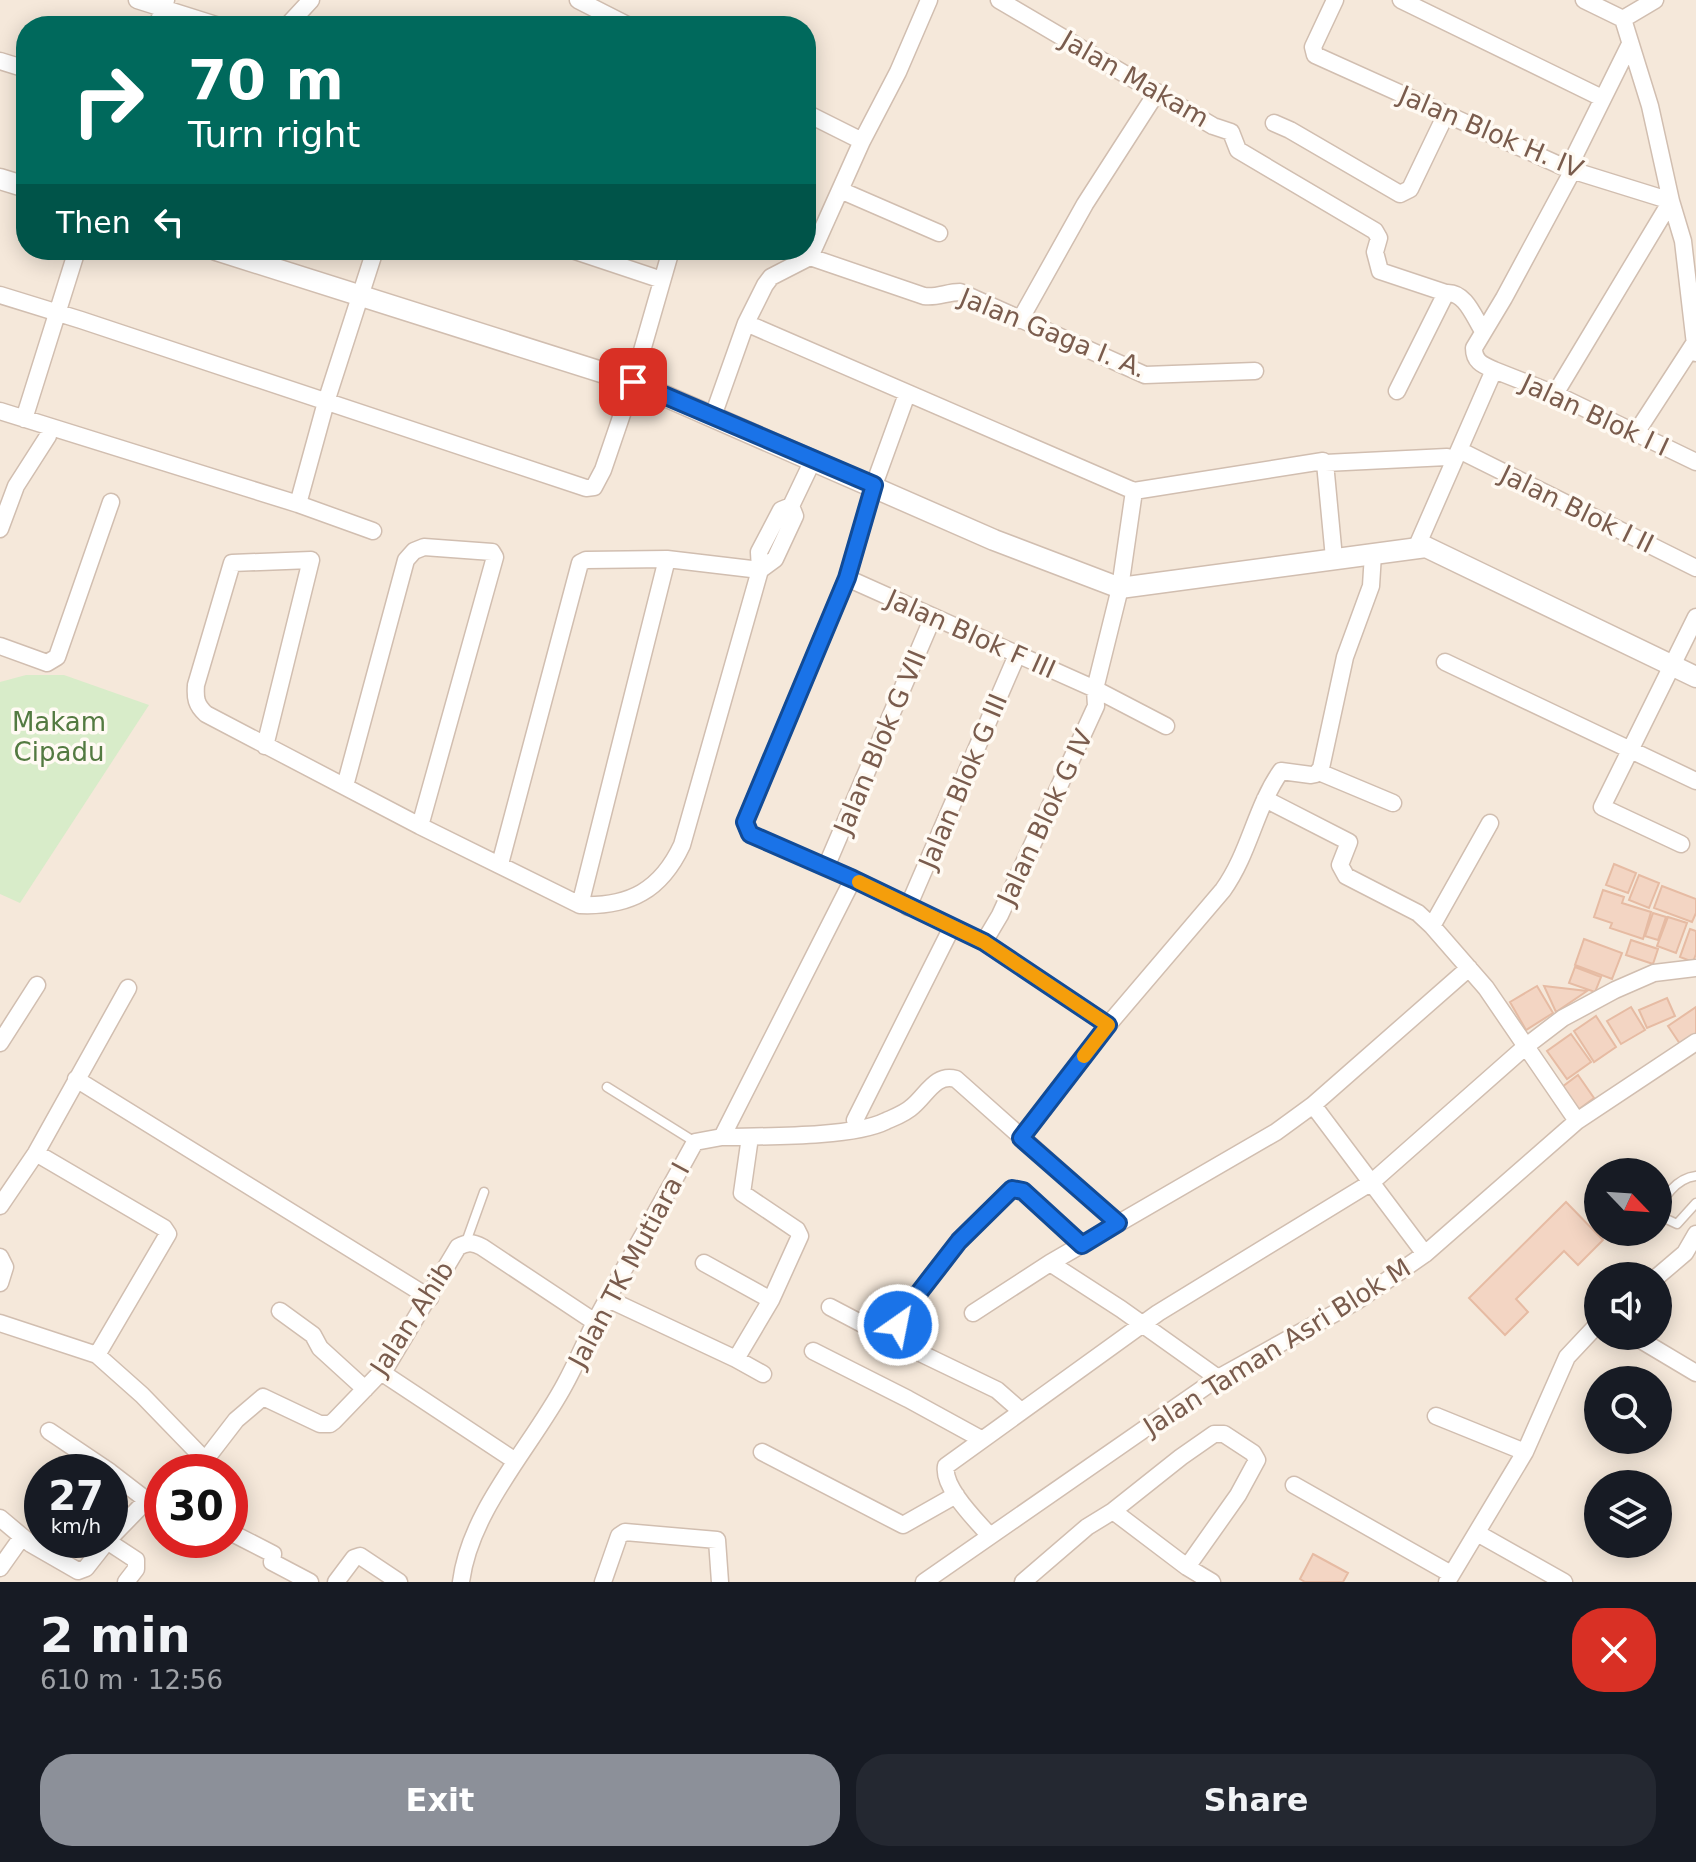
<!DOCTYPE html>
<meta charset="utf-8">
<style>
:root{--surface:#171b24;--page:#242831;--text:#f1f3f6;--muted:#9ea1a6;--accent:#8c9099}
body{margin:0;font-family:"DejaVu Sans",sans-serif;background:var(--page);color:var(--text);height:100vh;display:flex;flex-direction:column;font-size:30px;white-space:nowrap}
*{box-sizing:border-box;margin:0}
p{font-size:26px;color:var(--muted)}
.icon{flex:none;width:44px;height:44px;fill:none;stroke:currentColor;stroke-width:2;stroke-linecap:round;stroke-linejoin:round}
.map{position:relative;height:1582px;overflow:hidden}
.panel{display:flex;flex-direction:column;background:var(--surface);flex:1}
.panel>*{flex:none}
.guide{position:absolute;left:16px;top:16px;width:800px;height:244px;border-radius:32px;box-shadow:0 4px 20px #0003;background:#00695c;color:#fff;overflow:hidden}
.needle{width:52px;rotate:115deg}
.controls{position:absolute;left:1584px;top:1158px;display:grid;gap:16px}
.controls a{display:grid;place-items:center;width:88px;height:88px;border-radius:50%;background:var(--surface);box-shadow:0 4px 20px #0003;font-size:40px}
.speed{position:absolute;left:24px;top:1454px;display:flex;gap:16px;font-size:40px;font-weight:700;text-align:center}
.speed>*{display:grid;place-content:center;width:104px;height:104px;border-radius:50%;background:var(--surface);box-shadow:0 4px 20px #0003;line-height:1}
.speed small{font-size:20px;font-weight:400}
.speed .limit{border:12px solid #d22;background:#fff;color:#111}
.pin{position:absolute;display:grid;place-items:center;width:68px;height:68px;color:#fff;margin:-34px;border-radius:16px;box-shadow:0 4px 12px #0006}
.me{position:absolute;width:88px;margin:-44px;rotate:33deg;stroke-linejoin:round;filter:drop-shadow(0 0 6px #0008)}
.turn{display:flex;align-items:center;gap:28px;height:168px;padding:0 40px;font-size:36px}
.turn .icon{width:104px;height:104px;stroke-width:2.5}
.turn b{display:block;font-size:56px;line-height:68px}
.then{display:flex;align-items:center;height:76px;padding:0 40px;background:#0003;gap:16px;font-size:30px}
.round{display:grid;place-items:center;flex:none;width:84px;height:84px;border-radius:32px;background:var(--page)}
.overview{display:flex;align-items:center;justify-content:space-between;height:136px;padding:0 40px}
h1{font-size:48px;font-weight:700;line-height:60px}
.button{display:flex;gap:16px;margin-top:auto;padding:16px 40px}
.button a{flex:1;height:92px;border-radius:32px;background:var(--accent);color:#fff;font-size:32px;font-weight:700;line-height:92px;text-align:center}
.button a+a{background:var(--page);color:var(--text)}
.map>svg:first-child{display:block}
.residential{fill:#f5e8da;fill-rule:evenodd}
.green{fill:#d8ecc9}
.building{fill:#f3d5c3;stroke:#e6bba3;stroke-width:2}
.lines{fill:none;stroke-linecap:round;stroke-linejoin:round}
.service-casing{stroke:#d1beb0;stroke-width:11}
.minor-casing{stroke:#d1beb0;stroke-width:19}
.tertiary-casing{stroke:#d1beb0;stroke-width:23}
.service{stroke:#fff;stroke-width:8}
.minor{stroke:#fff;stroke-width:16}
.tertiary{stroke:#fff;stroke-width:20}
.route-casing{stroke:#114b97;stroke-width:20}
.route{stroke:#1a73e8;stroke-width:14}
.slow{stroke:#f59e0b;stroke-width:14}
.labels{text-anchor:middle;stroke-width:7;stroke-linejoin:round;paint-order:stroke}
.street-label{font-size:26px;fill:#7a5c4d;stroke:#fffaf3}
.park-label{font-size:26px;fill:#537a41;stroke:#fffaf3}
</style>
<div class="map">
<svg width="1696" height="1582" viewBox="0 0 1696 1582">
<rect width="100%" height="100%" fill="#fdf6ec"/>
<path class="residential" d="M0 0H1696V1582H0ZM26 26H806V250H26ZM1598 1172H1658V1232H1598ZM1598 1276H1658V1336H1598ZM1598 1380H1658V1440H1598ZM42 1472H110V1540H42ZM162 1472H230V1540H162ZM1598 1484H1658V1544H1598Z"/>
<path class="green" d="M26 675H64L149 705 20 903 0 894V682Z"/>
<path class="building" d="M1614 864 1636 873 1628 893 1606 885Z
M1639 875 1659 883 1649 908 1629 900Z
M1662 886 1696 899V913L1692 922 1654 908Z
M1603 890 1624 897 1622 903 1651 912 1643 939 1610 928 1612 923 1594 917Z
M1653 913 1666 917 1658 940 1645 936Z
M1668 917 1687 923 1676 953 1657 946Z
M1690 929 1696 931V954L1693 962 1680 957Z
M1584 939 1622 953 1612 979 1575 965Z
M1631 940 1658 949 1653 964 1626 955Z
M1575 967 1601 977 1595 992 1569 983Z
M1537 986 1553 1013 1526 1030 1510 1002Z
M1544 986 1587 991 1556 1012Z
M1667 998 1675 1016 1647 1028 1639 1010Z
M1631 1007 1645 1030 1621 1044 1607 1021Z
M1696 1007V1034L1680 1044 1668 1026Z
M1596 1016 1616 1047 1594 1062 1574 1031Z
M1571 1034 1591 1062 1567 1079 1547 1051Z
M1578 1075 1594 1098 1578 1110 1562 1087Z
M1566 1202 1603 1240 1578 1265 1564 1251 1516 1299 1528 1312 1505 1335 1469 1298Z
M1313 1554 1348 1573 1343 1582H1305L1300 1579Z"/>
<g class="lines">
<g class="service-casing">
<path id="service" d="M607 1087 695 1142
M1696 1176C1678 1178 1659 1198 1660 1216L1677 1224 1696 1203
M466 1242 484 1192"/>
</g>
<g class="minor-casing">
<path id="minor" d="M137 0 219 26
M578 0 629 26
M999 0 1213 126 1231 132 1238 150 1375 231 1379 238 1375 252 1380 271 1446 293
M1335 0 1313 47 1315 55 1568 169 1671 201 1555 394
M1401 0 1602 98
M1584 0 1623 19 1650 106 1671 201 1683 241 1696 353
M1623 19 1655 0
M157 26 166 0
M287 26 311 0
M0 61 26 69
M806 113 862 141
M1274 123 1290 130 1400 194 1410 189 1446 114
M1568 169 1630 44
M840 190 939 233
M572 250 662 280
M810 257 924 296C937 298 947 292 960 292L1145 375 1255 371
M0 295 81 320 586 488 594 487 603 470 633 382 671 250
M1020 320 1085 204 1157 92
M746 323 1134 491
M1494 370 1555 394 1696 462
M1397 391 1446 293C1465 291 1474 317 1483 331
M907 394 874 485 847 578 745 822 750 834 853 879 984 942 1108 1025
M0 411 298 504 373 531
M713 416 746 323 765 285 771 277 810 257 862 141 898 72 929 0
M24 419 77 250
M1636 433 1695 342
M1459 450 1696 568
M1325 463 1447 457 1454 461
M1134 491 1323 461 1325 463 1334 558
M298 504 326 402 375 250
M0 529 16 486 48 436
M1417 546 1494 370C1483 365 1474 362 1474 348L1504 298 1573 170
M847 578 1095 689 1166 726
M0 646 47 663 57 657 111 502
M1445 662 1696 781
M265 746 311 560 232 563 196 685C195 698 196 705 206 714L420 826 580 905C630 907 661 890 682 845L760 570 759 552 781 510 791 506
M1319 772 1393 803
M345 786 406 560 414 551 424 547 492 552 495 557 420 826
M1265 799 1349 842 1340 865 1346 876 1418 913 1432 926 1486 988 1577 1121
M1681 844 1602 807 1696 617
M500 864 580 563 586 560 667 559 760 570 775 559 795 516 791 506 813 460
M826 867 933 617
M580 905 667 559
M908 907 1017 655
M1432 926 1490 823
M984 942 1000 915 1096 706 1095 689 1120 588 1134 491
M0 1043 37 985
M76 1079 430 1298
M1313 1105 1425 1254
M855 1120 952 927
M722 1137C762 1136 852 1138 886 1121 895 1117 906 1113 913 1106 927 1094 936 1073 956 1079L1118 1223
M1021 1138 1108 1025 1223 890C1250 852 1255 808 1281 771L1311 775 1316 774 1321 768 1345 657 1371 586 1373 554
M36 1153 164 1228 168 1234 97 1355
M0 1206 36 1153 128 988
M0 1257 5 1267 0 1283
M704 1263 771 1300
M1050 1263 1121 1309 1218 1378
M1658 1276 1685 1253 1696 1234
M608 1299 736 1359 771 1300 800 1236 797 1230 742 1193 750 1137
M830 1307 891 1339 997 1390 1021 1411
M280 1311 313 1335 320 1348 365 1389
M973 1313 1050 1263 1276 1132 1313 1105 1469 968
M0 1323 97 1355 142 1395 204 1459
M1634 1336 1696 1373
M891 1339C899 1324 901 1301 918 1294L959 1241 1012 1189 1023 1191 1082 1245
M813 1351 908 1399 981 1439
M736 1359 763 1374
M381 1372 514 1460
M1436 1416 1525 1452
M49 1431 110 1472
M762 1452 903 1525 956 1495
M110 1472 162 1512
M196 1472 236 1420 263 1397 320 1424H330L334 1421 387 1366 458 1247C467 1242 473 1242 482 1247L595 1322
M1294 1485 1451 1574
M1113 1511 1187 1567 1212 1582
M0 1518 31 1544 78 1571 86 1568 108 1540
M230 1532 273 1554 272 1562 310 1582
M1477 1533 1564 1582
M989 1535C976 1520 942 1487 946 1466L1158 1313 1372 1182 1525 1047 1563 1018 1615 990 1654 973 1696 968
M110 1538 147 1500
M107 1541 136 1560V1569L126 1582
M0 1568 22 1537
M336 1582 354 1558 360 1556 399 1582
M461 1582C470 1510 532 1446 565 1384 577 1362 586 1340 597 1318 629 1259 663 1201 695 1142L722 1137 853 879
M603 1582 619 1536 625 1532 717 1540 720 1582
M924 1582 1218 1378 1357 1301 1425 1254 1577 1121 1696 1042
M1023 1582 1087 1527 1113 1511 1181 1457 1214 1434H1224L1253 1453 1257 1460 1238 1495 1187 1567
M1447 1582 1525 1452 1567 1357 1598 1324"/>
</g>
<g class="tertiary-casing">
<path id="tertiary" d="M0 179 26 187
M216 250 633 382 994 540 1120 588 1426 547 1696 677"/>
</g>
<use href="#service" class="service"/>
<use href="#minor" class="minor"/>
<use href="#tertiary" class="tertiary"/>
</g>
<g class="lines">
<g class="route-casing">
<path id="route" d="M633 382 874 485 847 578 745 822 750 834 853 879 984 942 1108 1025 1021 1138 1118 1223 1082 1245 1023 1191 1012 1189 959 1241 918 1294C906 1299 900 1312 898 1325"/>
</g>
<use href="#route" class="route"/>
<path class="slow" d="M859 882 984 942 1108 1025 1084 1056"/>
</g>
<g class="labels">
<g class="street-label">
<text transform="translate(1135 79) rotate(30)" y="9">Jalan Makam</text>
<text transform="translate(1491 132) rotate(23)" y="9">Jalan Blok H. IV</text>
<text transform="translate(1053 333) rotate(22)" y="9">Jalan Gaga I. A.</text>
<text transform="translate(1595 415) rotate(25)" y="9">Jalan Blok I I</text>
<text transform="translate(1577 509) rotate(26)" y="9">Jalan Blok I II</text>
<text transform="translate(971 634) rotate(24)" y="9">Jalan Blok F III</text>
<text transform="translate(880 742) rotate(-67)" y="9">Jalan Blok G VII</text>
<text transform="translate(963 781) rotate(-67)" y="9">Jalan Blok G III</text>
<text transform="translate(1045 817) rotate(-65)" y="9">Jalan Blok G IV</text>
<text transform="translate(629 1265) rotate(-62)" y="9">Jalan TK Mutiara I</text>
<text transform="translate(412 1318) rotate(-57)" y="9">Jalan Ahib</text>
<text transform="translate(1277 1347) rotate(-32)" y="9">Jalan Taman Asri Blok M</text>
</g>
<g class="park-label">
<text x="59" y="731">Makam<tspan x="59" dy="30">Cipadu</tspan></text>
</g>
</g>
</svg>
<div class="controls">
<a><svg class="needle" viewBox="-14 -14 28 28"><path d="M0-13l5 13h-10z" fill="#e53935"/><path d="M0 13l5-13h-10z" fill="#9ea1a6"/></svg></a>
<a><svg class="icon" aria-label="sound" viewBox="0 0 24 24"><path d="M4 9h4l5-4v14l-5-4H4zM17 9q2 3 0 6"/></svg></a>
<a><svg class="icon" aria-label="search" viewBox="0 0 24 24"><circle cx="10" cy="10" r="6"/><path d="M15 15l6 6"/></svg></a>
<a><svg class="icon" aria-label="layers" viewBox="0 0 24 24"><path d="M12 4l9 5-9 5-9-5zM3 14l9 5 9-5"/></svg></a>
</div>
<div class="speed"><div>27<small>km/h</small></div><div class="limit">30</div></div>
<div class="pin" style="left:633px;top:382px;background:#d93025"><svg class="icon" aria-label="arrive" viewBox="0 0 24 24"><path d="M6 21V4h12l-3 4 3 4H6"/></svg></div>
<svg class="me" style="left:898px;top:1325px" viewBox="-20 -20 40 40"><circle r="17" fill="#1a73e8" stroke="#fff" stroke-width="3"/><path d="M0-11L8 9 0 5-8 9z" fill="#fff"/></svg>
<div class="guide">
<div class="turn"><svg class="icon" aria-label="right" viewBox="0 0 24 24"><path d="M7 20v-9h11M14 6l5 5-5 5"/></svg><div><b>70 m</b>Turn right</div></div>
<div class="then">Then<svg class="icon" aria-label="left" viewBox="0 0 24 24"><path d="M17 20v-9H6M10 6l-5 5 5 5"/></svg></div>
</div>
</div>
<section class="panel">
<div class="overview"><div><h1>2 min</h1><p>610 m · 12:56</p></div><a class="round" style="background:#d93025;color:#fff"><svg class="icon" aria-label="close" viewBox="0 0 24 24"><path d="M6 6l12 12M18 6L6 18"/></svg></a></div>
<div class="button"><a>Exit</a><a>Share</a></div>
</section>
